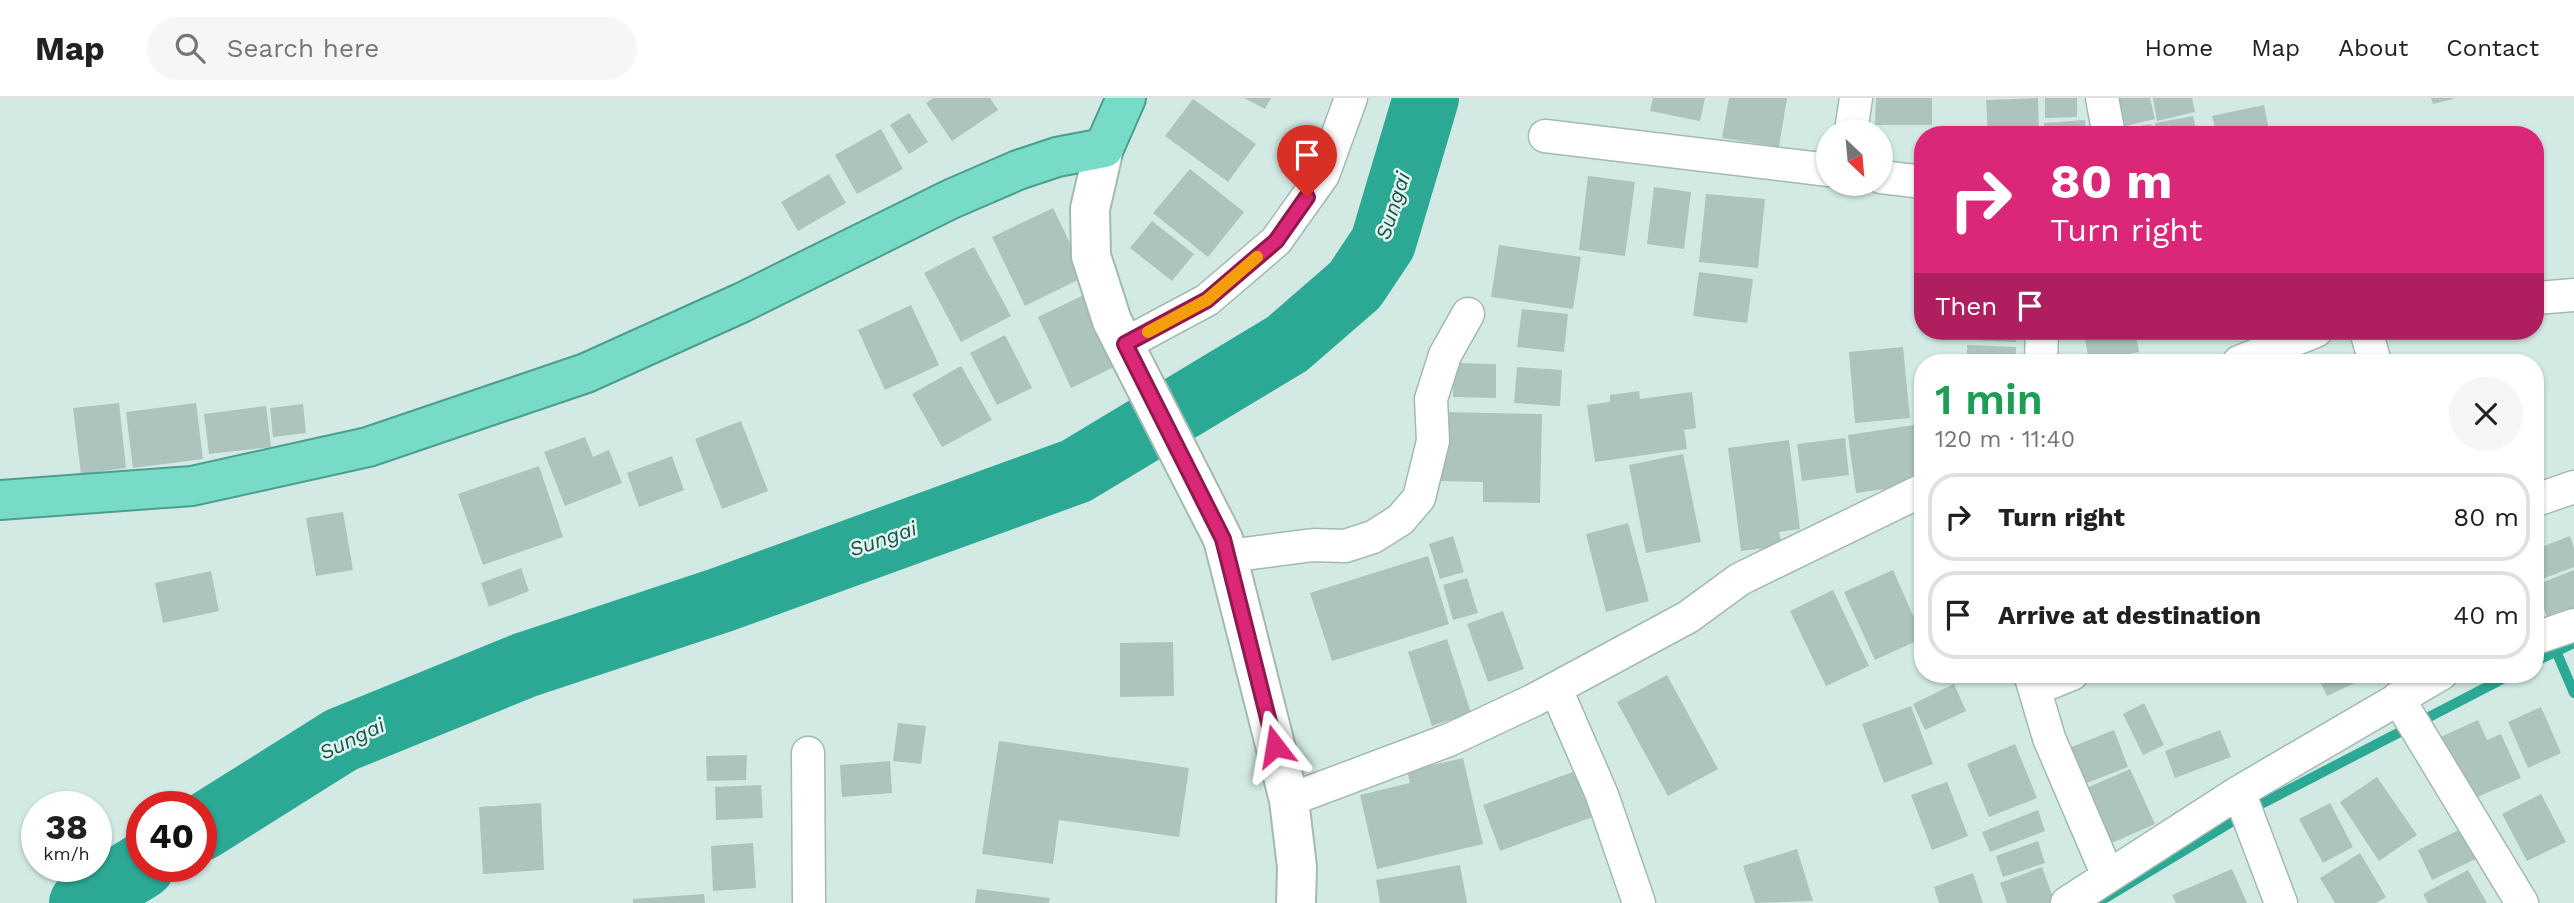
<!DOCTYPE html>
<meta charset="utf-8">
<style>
:root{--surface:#fff;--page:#f6f6f6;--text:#202124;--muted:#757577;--line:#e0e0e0}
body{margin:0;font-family:"Work Sans",sans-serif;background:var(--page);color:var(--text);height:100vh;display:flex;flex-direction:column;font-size:26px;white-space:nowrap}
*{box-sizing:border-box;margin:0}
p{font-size:23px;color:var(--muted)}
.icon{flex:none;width:38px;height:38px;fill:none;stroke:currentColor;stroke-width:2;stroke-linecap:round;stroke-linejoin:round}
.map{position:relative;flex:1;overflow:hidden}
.drawer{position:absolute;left:1914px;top:256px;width:630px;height:329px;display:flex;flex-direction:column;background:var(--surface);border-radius:28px;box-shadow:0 2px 5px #0004}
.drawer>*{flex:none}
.guide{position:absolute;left:1914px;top:28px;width:630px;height:214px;border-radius:28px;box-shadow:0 2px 5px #0004;background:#db2777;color:#fff;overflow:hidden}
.needle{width:46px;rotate:154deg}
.buttons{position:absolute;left:1816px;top:21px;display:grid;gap:14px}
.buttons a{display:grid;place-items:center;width:77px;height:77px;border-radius:50%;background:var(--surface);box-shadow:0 2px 5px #0004;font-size:35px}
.speed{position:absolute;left:21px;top:693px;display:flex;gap:14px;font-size:35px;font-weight:700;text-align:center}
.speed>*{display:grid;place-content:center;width:91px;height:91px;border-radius:50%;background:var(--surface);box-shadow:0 2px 5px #0004;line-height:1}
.speed small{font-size:18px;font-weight:400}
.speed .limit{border:10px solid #d22;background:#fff;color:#111}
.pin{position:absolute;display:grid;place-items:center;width:60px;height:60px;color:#fff;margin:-72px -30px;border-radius:50% 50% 50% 0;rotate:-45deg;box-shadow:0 0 7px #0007}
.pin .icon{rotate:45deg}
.me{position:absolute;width:77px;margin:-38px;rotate:346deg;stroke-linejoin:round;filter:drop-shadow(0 0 5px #0008)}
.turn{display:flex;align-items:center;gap:24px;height:147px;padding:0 21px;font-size:32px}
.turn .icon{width:91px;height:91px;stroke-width:2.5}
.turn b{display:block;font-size:49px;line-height:60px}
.then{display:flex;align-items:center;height:66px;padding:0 21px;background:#0003;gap:14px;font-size:26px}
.round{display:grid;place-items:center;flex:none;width:74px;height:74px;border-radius:37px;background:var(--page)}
.overview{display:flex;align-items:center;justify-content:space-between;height:119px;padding:0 21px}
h1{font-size:42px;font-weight:600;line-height:52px;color:#1e9e55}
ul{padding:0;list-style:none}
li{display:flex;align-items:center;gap:21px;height:88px;margin:0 14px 10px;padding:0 7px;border:4px solid var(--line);border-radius:28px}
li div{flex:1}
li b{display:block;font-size:26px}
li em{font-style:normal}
header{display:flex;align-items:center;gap:42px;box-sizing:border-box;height:98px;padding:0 35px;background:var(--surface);border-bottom:2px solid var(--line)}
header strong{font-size:33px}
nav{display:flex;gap:38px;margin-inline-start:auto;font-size:24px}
.search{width:490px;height:63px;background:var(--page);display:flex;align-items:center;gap:18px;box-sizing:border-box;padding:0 24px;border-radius:38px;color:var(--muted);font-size:26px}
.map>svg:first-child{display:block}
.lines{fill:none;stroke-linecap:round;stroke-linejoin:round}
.stream{stroke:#2ba994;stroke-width:10}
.river{stroke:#2ba994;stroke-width:66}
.building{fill:#adc3be}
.minor-casing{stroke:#a3b9b3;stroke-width:35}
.tertiary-casing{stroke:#a3b9b3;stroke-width:42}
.trunk-casing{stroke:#4b9e8e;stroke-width:42}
.minor{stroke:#fff;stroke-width:32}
.tertiary{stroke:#fff;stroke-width:38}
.trunk{stroke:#78dbc8;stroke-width:38}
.route-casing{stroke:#8e194d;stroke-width:18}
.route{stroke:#db2777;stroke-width:12}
.slow{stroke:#f59e0b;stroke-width:12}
.labels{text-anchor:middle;stroke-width:5;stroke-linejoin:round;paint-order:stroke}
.water-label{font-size:21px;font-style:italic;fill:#1e5047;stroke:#e0f7f1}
</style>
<header>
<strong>Map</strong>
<div class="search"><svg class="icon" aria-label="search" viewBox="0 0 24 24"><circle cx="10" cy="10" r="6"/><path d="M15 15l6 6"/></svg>Search here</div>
<nav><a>Home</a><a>Map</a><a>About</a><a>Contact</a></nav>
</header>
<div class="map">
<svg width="2574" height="805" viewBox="0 0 2574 805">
<rect width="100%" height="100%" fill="#d3eae4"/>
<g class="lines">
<path class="stream" d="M2556 553 2574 595
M2536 563 2574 545
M2097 805 2263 705 2512 576"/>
<path class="river" d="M201 730 341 642 525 567 721 502 1076 373 1287 246 1355 187 1383 145 1426 0
M82 805 142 768"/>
</g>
<path class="building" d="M933 0H990L998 12 952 43 926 5Z
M1244 0H1271L1265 11Z
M1653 0H1705L1700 23 1650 13Z
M1729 0H1787L1779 49 1722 40Z
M1876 0H1932V27H1875Z
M2038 0 2039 37H1988L1986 2Z
M2045 0H2077V19L2045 20Z
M2119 0H2150L2155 21 2125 28Z
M2153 0H2192L2195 14 2157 23Z
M2431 0H2453V1L2433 6Z
M1193 1 1256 46 1228 84 1165 38Z
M2264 7 2270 37H2217L2212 18Z
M909 15 928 44 909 56 890 27Z
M2193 18 2197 37H2158L2155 25Z
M2085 22 2086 37H2045L2044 25Z
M2151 26 2153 37H2124L2123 32Z
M881 31 903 71 857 96 835 57Z
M1190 71 1244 114 1208 159 1153 115Z
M829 76 846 105 798 133 781 104Z
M1588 78 1635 84 1625 158 1579 152Z
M1654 89 1691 94 1684 151 1647 146Z
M1706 96 1765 101 1758 170 1699 164Z
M1053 110 1086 178 1025 208 992 139Z
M1152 123 1194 156 1172 183 1130 150Z
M1917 144H1923V190L1915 189Z
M1499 147 1581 159 1573 211 1491 199Z
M974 149 1011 218 961 244 924 175Z
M1699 174 1753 181 1747 225 1693 218Z
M1086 196 1120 266 1071 290 1038 219Z
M911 207 939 267 885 292 858 232Z
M1522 211 1568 216 1564 254 1517 249Z
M1935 233H2017L2016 244 1935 240Z
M2096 233H2135L2139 254 2089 264 2084 235Z
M1005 237 1032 290 997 307 970 255Z
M1967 247 2016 249 2015 264H1967Z
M1903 249 1910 320 1855 325 1849 254Z
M2138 258 2139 264H2114V263Z
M1454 265 1496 266V300L1453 299Z
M961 268 992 322 942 349 912 296Z
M1517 269 1562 272 1560 308 1514 305Z
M1639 293 1640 301 1692 294 1696 330 1684 332 1687 351 1595 364 1587 307 1610 304V297Z
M119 305 126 370 81 376 73 310Z
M196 305 203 361 133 370 126 314Z
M303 306 306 335 273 339 270 310Z
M266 308 271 349 209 356 204 316Z
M1443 314 1542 316 1540 405 1483 404V384L1441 383Z
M741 323 768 393 722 411 695 341Z
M1914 327 1922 386 1856 395 1848 337Z
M585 339 593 359 609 352 622 385 565 408 544 354Z
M1845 340 1849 377 1802 383 1797 346Z
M1789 342 1800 431 1779 434 1782 448 1741 453 1728 350Z
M1683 356 1701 444 1646 455 1629 367Z
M672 358 684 392 639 409 627 375Z
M539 368 563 439 483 467 458 396Z
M343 414 353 472 316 478 306 420Z
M1628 425 1649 503 1606 514 1586 436Z
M1453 438 1464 474 1440 481 1429 446Z
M2570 438 2574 450V469L2537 483 2536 451Z
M1428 458 1449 526 1332 563 1310 495Z
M521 470 529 493 489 509 481 485Z
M1893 472 1923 540 1875 562 1844 494Z
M2574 472V522L2551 531 2536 487Z
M211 473 219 513 163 525 155 485Z
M1467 480 1478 515 1453 522 1443 487Z
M1833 492 1869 568 1826 588 1790 513Z
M1503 513 1524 571 1488 584 1467 526Z
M1447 541 1471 615 1432 628 1408 554Z
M1173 544 1174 598 1120 599V545Z
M2317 576H2369L2370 578 2327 598Z
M1667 577 1718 671 1668 698 1617 604Z
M1954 586 1966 613 1925 632 1913 606Z
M2144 605 2164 647 2143 657 2123 616Z
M1911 608 1933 666 1884 685 1862 626Z
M2541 609 2561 655 2528 670 2508 624Z
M2478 622 2487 642 2501 636 2521 680 2466 704 2438 640Z
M898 625 926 628 921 666 893 663Z
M2114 632 2128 669 2079 688 2064 652Z
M2220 632 2231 659 2175 680 2165 653Z
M999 643 1189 670 1179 739 1059 722 1053 766 982 756Z
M2015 646 2037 700 1989 719 1967 666Z
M747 657 746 682 707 683 706 658Z
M1463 660 1483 746 1377 771 1360 697 1410 685 1407 673Z
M890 663 892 695 842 699 840 667Z
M1597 665 1614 711 1500 753 1483 707Z
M2130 671 2155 726 2107 747 2082 692Z
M2377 679 2417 737 2379 763 2340 704Z
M1947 684 1968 738 1932 752 1911 697Z
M761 687 763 720 716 722 715 689Z
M2541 696 2566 744 2527 763 2502 716Z
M541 705 544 772 483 776 479 709Z
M2330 705 2353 749 2323 765 2299 721Z
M2038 712 2045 733 1990 754 1982 734Z
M2467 728 2482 758 2432 782 2418 752Z
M2038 743 2045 765 2003 779 1996 758Z
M753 745 756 790 713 793 711 748Z
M1797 751 1813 803 1755 805 1743 768Z
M2360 755 2386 799 2376 805H2335L2320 780Z
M1460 767 1467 805H1380L1376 782Z
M2042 769 2055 805H2007L2000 785Z
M2232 771 2247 805H2176L2172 797Z
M2468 772 2487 805H2428L2423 796Z
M1973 775 1983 805H1939L1934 789Z
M977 791 1050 800 1049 805H975Z
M704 796 705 805H633V801Z"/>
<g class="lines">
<g class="minor-casing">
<path id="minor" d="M2102 0 2109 37
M1851 33 1856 0
M1545 38 1829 72
M1881 79 1923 84
M2536 200 2574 197
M2366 233 2375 264
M1125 246 1207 202 1276 143 1323 77 1351 0
M2041 264 2042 233
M2239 264 2316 233
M2536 402 2574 389
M1228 458 1313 447 1345 448 1373 439 1400 422 1419 400 1433 343 1431 301 1445 257 1468 216
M2536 540 2574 527
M2030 576 2049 640 2108 778
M1556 591 1602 697 1639 805
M2035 591 2072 576
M2398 600 2522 805
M808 655 809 805
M2239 694 2281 805
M1289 702 1449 642 1534 602 1688 519 1740 481 1923 392
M2067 805 2239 694 2441 576"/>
</g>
<g class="tertiary-casing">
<path id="tertiary" d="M1104 50 1090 111 1091 158 1112 223 1223 441 1289 702 1297 769 1296 805"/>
</g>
<g class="trunk-casing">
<path id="trunk" d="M0 402 192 388 368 349 586 275 741 205 951 101 1018 72 1057 59 1104 50 1126 0"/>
</g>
<use href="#minor" class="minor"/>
<use href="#tertiary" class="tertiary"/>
<use href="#trunk" class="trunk"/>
</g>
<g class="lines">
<g class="route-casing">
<path id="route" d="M1275 648 1223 441 1125 246 1207 202 1276 143 1307 99"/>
</g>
<use href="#route" class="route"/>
<path class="slow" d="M1148 234 1207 202 1257 159"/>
</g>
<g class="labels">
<g class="water-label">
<text transform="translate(1393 108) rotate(-72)" y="7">Sungai</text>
<text transform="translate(883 441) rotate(-19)" y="7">Sungai</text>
<text transform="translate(352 641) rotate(-26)" y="7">Sungai</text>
</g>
</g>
</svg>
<div class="buttons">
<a><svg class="needle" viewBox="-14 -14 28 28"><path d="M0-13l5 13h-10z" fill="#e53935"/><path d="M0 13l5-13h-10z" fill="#757577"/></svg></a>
</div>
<div class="speed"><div>38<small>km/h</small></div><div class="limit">40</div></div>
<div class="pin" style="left:1307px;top:99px;background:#d93025"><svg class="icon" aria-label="arrive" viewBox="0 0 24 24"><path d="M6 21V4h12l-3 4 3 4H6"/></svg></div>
<svg class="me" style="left:1275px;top:648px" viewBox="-20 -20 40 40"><path d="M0-17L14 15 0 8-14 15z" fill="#db2777" stroke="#fff" stroke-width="4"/></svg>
<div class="guide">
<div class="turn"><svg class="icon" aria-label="right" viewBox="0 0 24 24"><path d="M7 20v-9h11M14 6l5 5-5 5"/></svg><div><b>80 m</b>Turn right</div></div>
<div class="then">Then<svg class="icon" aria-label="arrive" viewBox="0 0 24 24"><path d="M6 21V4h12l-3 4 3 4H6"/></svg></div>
</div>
<section class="drawer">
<div class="overview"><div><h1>1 min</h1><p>120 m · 11:40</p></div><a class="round"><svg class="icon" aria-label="close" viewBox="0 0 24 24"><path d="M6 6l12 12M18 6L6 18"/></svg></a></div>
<ul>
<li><svg class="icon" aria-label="right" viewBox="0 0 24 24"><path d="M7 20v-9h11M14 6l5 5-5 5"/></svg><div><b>Turn right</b></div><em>80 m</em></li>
<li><svg class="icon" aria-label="arrive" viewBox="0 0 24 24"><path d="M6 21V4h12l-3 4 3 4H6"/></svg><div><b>Arrive at destination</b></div><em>40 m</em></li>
</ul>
</section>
</div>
